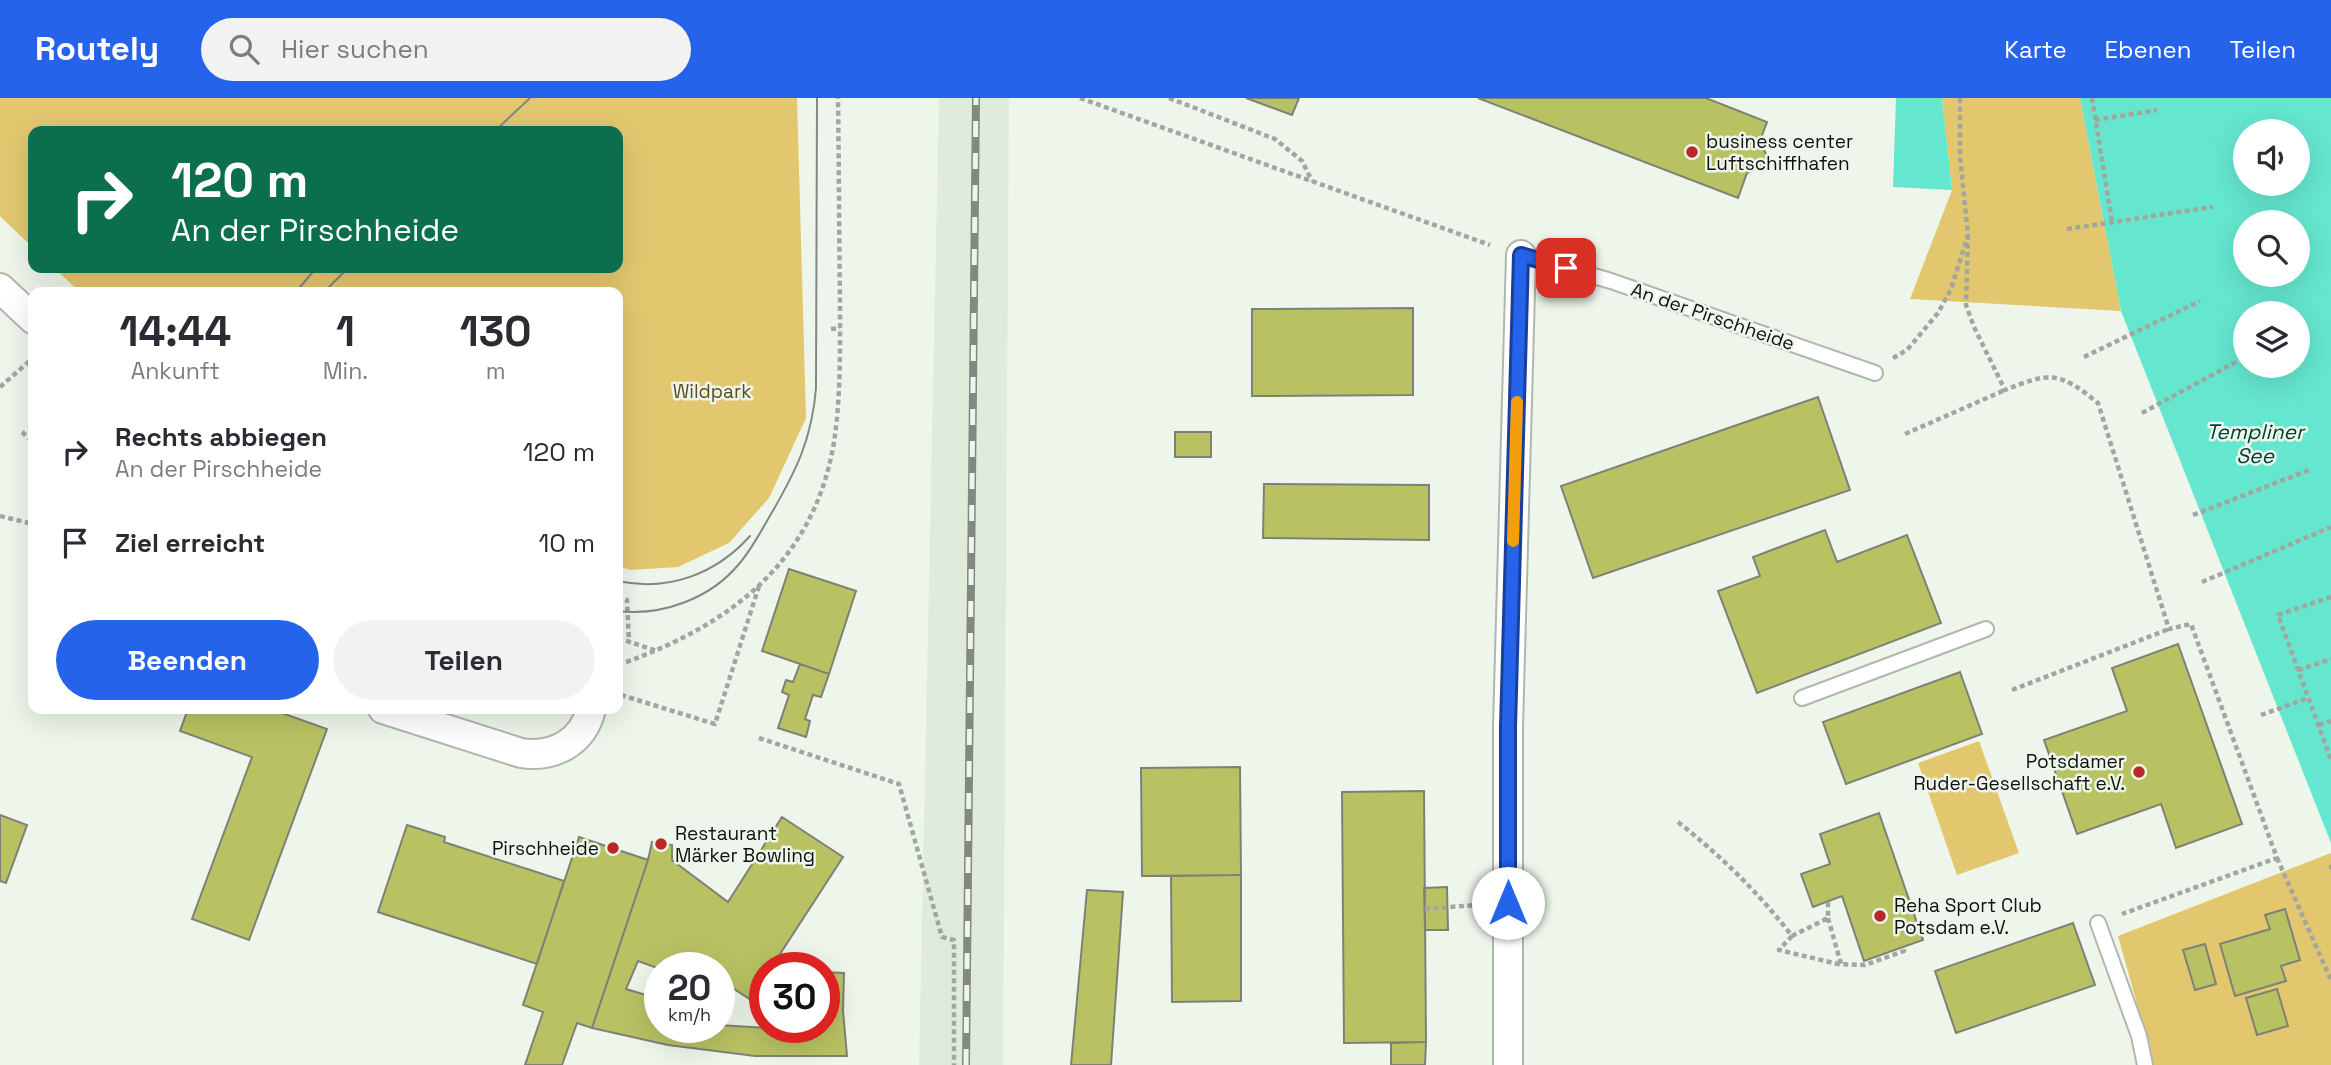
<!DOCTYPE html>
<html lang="de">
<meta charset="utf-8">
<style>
:root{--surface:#fff;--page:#f2f2f3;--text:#2b2b33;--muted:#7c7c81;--accent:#2563eb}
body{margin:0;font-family:"Space Grotesk",sans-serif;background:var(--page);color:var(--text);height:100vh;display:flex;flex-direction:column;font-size:26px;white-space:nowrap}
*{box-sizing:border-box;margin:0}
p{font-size:23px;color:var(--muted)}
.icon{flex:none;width:38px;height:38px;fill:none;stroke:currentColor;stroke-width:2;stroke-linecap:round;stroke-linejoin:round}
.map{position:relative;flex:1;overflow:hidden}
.panel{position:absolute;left:28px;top:189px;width:595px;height:427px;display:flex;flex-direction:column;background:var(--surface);border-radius:14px;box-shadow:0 7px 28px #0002}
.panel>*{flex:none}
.guide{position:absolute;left:28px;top:28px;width:595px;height:147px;border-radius:14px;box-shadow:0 7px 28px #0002;background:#0b6e4f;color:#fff;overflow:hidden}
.buttons{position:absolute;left:2233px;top:21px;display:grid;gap:14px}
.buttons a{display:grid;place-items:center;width:77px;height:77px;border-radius:50%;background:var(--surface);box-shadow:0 7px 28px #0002;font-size:35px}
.speed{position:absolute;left:644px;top:854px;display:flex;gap:14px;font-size:35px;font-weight:700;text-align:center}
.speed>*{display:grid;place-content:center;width:91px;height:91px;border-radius:50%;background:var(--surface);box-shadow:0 7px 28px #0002;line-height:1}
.speed small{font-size:18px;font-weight:400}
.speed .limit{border:10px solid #d22;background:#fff;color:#111}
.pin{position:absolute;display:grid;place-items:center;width:60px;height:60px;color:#fff;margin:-30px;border-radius:14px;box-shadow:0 4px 10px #0006}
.me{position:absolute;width:77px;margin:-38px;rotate:0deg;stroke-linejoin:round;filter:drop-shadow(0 0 5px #0008)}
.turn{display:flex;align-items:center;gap:24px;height:147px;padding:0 28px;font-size:32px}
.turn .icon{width:91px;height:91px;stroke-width:2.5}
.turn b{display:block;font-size:49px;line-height:60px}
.eta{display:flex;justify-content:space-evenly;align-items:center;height:119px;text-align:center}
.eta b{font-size:42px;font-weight:700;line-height:49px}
.primary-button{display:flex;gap:14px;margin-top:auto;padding:14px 28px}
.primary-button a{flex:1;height:80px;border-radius:42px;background:var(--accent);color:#fff;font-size:28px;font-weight:700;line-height:80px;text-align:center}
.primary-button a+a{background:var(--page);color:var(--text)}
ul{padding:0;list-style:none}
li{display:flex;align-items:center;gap:21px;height:91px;padding:0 28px}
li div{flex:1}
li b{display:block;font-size:26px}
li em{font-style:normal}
header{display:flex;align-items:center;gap:42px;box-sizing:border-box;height:98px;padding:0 35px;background:var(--accent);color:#fff}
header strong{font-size:33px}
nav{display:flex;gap:38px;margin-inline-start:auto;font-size:24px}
.search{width:490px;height:63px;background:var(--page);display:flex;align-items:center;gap:18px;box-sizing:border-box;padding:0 24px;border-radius:38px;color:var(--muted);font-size:26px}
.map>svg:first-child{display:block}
.built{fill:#e0ecdb}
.green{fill:#e3c76f}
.water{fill:#64e6cf;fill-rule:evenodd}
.building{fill:#b8c263;stroke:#7f8176;stroke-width:2}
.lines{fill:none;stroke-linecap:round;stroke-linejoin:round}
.service-casing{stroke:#b0b7ad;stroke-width:18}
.minor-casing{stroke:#b0b7ad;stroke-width:32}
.path{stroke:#a1a79f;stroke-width:4.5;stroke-dasharray:5 3.5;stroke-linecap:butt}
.service{stroke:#fff;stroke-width:14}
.minor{stroke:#fff;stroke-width:28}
.tram{stroke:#838881;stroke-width:2}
.rail-casing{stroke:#838881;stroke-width:8}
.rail{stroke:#eef6eb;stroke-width:5;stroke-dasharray:16;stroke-linecap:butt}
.route-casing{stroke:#184099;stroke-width:18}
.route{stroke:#2563eb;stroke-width:12}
.slow{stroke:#f59e0b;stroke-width:12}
.poi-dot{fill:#b82927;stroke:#eef6eb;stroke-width:2.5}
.labels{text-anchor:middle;stroke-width:5;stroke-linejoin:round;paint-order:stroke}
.poi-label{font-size:19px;fill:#0f110e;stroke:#eef6eb;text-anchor:start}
.street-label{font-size:19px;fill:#0f110e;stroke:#eef6eb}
.park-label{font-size:19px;fill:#594d25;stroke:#eef6eb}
.water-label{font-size:21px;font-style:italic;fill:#024037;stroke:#eef6eb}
</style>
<header>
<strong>Routely</strong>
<div class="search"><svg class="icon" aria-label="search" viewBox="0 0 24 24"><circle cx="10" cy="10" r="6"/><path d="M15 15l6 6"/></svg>Hier suchen</div>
<nav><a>Karte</a><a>Ebenen</a><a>Teilen</a></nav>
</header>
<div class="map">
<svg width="2331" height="967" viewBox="0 0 2331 967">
<rect width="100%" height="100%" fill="#eef6eb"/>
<path class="built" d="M939 0H1009L1003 967H919Z"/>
<path class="green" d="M0 0H797L806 320 769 400 729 445 678 469 630 472 618 468V194H80L54 170H618V33H33V150L0 118Z
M1942 0H2080L2121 213 1910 201 1952 92Z
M1979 643 2019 755 1957 777 1918 665Z
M2331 755V967H2154L2118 838Z"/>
<path class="water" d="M1896 0H1942L1952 92 1893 89Z
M2080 0H2331V745L2121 213ZM2245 33H2298V86H2245ZM2245 124H2298V177H2245ZM2245 215H2298V268H2245Z"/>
<path class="building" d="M1246 0H1299L1292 17Z
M1478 0H1706L1767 24 1760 43 1770 65 1747 75 1738 100Z
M1413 210V297L1252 298V211Z
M1818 299 1850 392 1593 480 1561 388Z
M1175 334H1211V359H1175Z
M1264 386 1429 387V442L1263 440Z
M1825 432 1837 464 1907 437 1941 525 1757 595 1718 493 1760 478 1753 459Z
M789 471 856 493 829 576 762 553Z
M2178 546 2242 726 2176 750 2161 706 2077 736 2044 642 2127 613 2112 570Z
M800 566 829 576 821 599 813 597 805 621 810 623 806 639 778 630 789 597 782 594 786 582 793 584Z
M1960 574 1982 636 1846 686 1823 624Z
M188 611H271L327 631 249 842 192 821 252 659 180 633Z
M1240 669 1241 777 1142 778 1141 670Z
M1424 693 1426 944 1344 945 1342 694Z
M1879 715 1923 842 1864 863 1842 798 1813 809 1801 776 1830 766 1820 736Z
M0 717 27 727 6 785 0 783Z
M782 719 843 759 771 870H765V880L751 902 719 881V870H702L690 862 685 870 660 871 638 863 626 891 656 900 654 913 660 914V929H719V927L767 930 824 929V874L844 875 843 913 847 958H755L668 947 592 930 648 762 652 744 672 747V762L728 804Z
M407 727 445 739 444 744 564 783 537 866 378 814Z
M579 739 648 762 592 930 577 925 562 967H525L543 914 523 907Z
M1241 777V903L1172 904 1171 778Z
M1447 789 1448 832H1425L1424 790Z
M1087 792 1123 794 1111 967H1071Z
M2285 811 2300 862 2281 868 2286 883 2235 898 2220 846 2270 831 2265 817Z
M2073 825 2095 887 1956 935 1935 873Z
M2205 846 2216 886 2195 892 2183 852Z
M2277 891 2288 928 2257 937 2246 900Z
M1426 944 1425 967H1391V945Z"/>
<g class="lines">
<g class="service-casing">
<path id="service" d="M1521 157 1611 183 1875 275
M1802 600 1986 531
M2098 825 2139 938 2145 967"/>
</g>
<g class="minor-casing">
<path id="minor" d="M0 190 33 221
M383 611 521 655C553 660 583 645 591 611
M1508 967V629L1521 157"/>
</g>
<path class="path" d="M1080 0 1490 147
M1169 0 1275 41 1302 63 1312 83
M2092 0 2112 124
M2095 22 2157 12
M2067 131 2213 109
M1968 137 1966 207 1974 229 2005 292C2050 274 2059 273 2098 305L2169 531 2191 526 2277 760 2122 816
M831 231 840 230
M2084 259 2200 203
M1893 260 1907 252 1938 215 1951 191 1968 137 1960 58V0
M0 289 33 260
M2142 315 2245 259
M22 334 33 344
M1905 336 2005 292
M2193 417 2309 372
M0 418 33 426
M2202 484 2331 429
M618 497 627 502 629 544
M2331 499 2278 517 2331 662
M618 540 657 553
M618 567C727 529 814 466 834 344 841 298 840 248 840 201 839 134 839 67 838 0
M2298 572 2331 561
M2012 592 2169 531
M621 597 715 626 759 488
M2261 617 2308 600
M2319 627 2331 623
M759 640 899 686 942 839 954 842V967
M1678 724C1721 758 1758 794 1792 838L1828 820V804
M2277 760 2331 882
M2329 769H2331
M1425 811 1476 807
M1828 820 1841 866
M1792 838 1779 852 1838 866 1865 867 1904 853 1902 849"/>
<use href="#service" class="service"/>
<use href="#minor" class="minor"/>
<path class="tram" d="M495 33 530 0
M296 194 316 170
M324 194 348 170
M618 483C668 494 716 476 750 438
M618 513C662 518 710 501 739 466 752 451 761 433 771 416 796 373 812 341 816 290L817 0"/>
<g class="rail-casing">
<path id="rail" d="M966 967 976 0"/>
</g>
<use href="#rail" class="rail"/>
</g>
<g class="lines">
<g class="route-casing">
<path id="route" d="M1508 805V629L1521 157 1566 170"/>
</g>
<use href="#route" class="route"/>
<path class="slow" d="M1513 443 1517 304"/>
</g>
<g class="poi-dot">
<circle cx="1692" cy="54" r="7"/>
<circle cx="2139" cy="674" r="7"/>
<circle cx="661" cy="746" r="7"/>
<circle cx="613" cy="750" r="7"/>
<circle cx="1880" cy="818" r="7"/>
</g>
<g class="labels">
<g class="poi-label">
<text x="1706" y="50">business center<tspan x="1706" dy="22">Luftschiffhafen</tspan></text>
<text x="2125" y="670" text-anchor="end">Potsdamer<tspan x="2125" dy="22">Ruder-Gesellschaft e.V.</tspan></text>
<text x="675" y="742">Restaurant<tspan x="675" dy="22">Märker Bowling</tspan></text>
<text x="599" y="757" text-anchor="end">Pirschheide</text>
<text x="1894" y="814">Reha Sport Club<tspan x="1894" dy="22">Potsdam e.V.</tspan></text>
</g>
<g class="street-label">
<text transform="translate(1713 218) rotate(19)" y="7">An der Pirschheide</text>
</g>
<g class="park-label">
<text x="712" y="300">Wildpark</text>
</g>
<g class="water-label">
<text x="2255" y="341">Templiner<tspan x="2255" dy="24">See</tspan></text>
</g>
</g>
</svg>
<div class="buttons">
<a><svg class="icon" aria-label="sound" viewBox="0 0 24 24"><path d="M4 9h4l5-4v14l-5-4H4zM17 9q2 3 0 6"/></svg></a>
<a><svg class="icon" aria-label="search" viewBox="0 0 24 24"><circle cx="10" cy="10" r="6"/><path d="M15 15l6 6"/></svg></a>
<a><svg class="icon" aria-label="layers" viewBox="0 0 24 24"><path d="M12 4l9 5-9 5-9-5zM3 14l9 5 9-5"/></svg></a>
</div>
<div class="speed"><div>20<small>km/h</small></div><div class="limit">30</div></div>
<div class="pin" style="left:1566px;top:170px;background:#d93025"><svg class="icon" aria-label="arrive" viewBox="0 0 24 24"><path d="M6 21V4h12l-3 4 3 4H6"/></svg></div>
<svg class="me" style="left:1508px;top:805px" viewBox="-20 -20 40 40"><circle r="19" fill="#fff"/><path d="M0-13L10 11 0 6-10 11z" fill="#2563eb"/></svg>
<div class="guide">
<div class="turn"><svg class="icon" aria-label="right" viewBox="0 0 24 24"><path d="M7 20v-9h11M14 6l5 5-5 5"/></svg><div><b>120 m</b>An der Pirschheide</div></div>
</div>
<section class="panel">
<div class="eta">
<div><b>14:44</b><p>Ankunft</p></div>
<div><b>1</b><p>Min.</p></div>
<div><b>130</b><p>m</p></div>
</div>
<ul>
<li><svg class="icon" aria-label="right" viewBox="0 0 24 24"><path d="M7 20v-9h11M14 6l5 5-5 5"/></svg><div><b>Rechts abbiegen</b><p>An der Pirschheide</p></div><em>120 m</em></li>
<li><svg class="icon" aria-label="arrive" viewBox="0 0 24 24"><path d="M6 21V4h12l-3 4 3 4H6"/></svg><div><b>Ziel erreicht</b></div><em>10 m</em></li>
</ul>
<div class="primary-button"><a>Beenden</a><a>Teilen</a></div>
</section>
</div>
